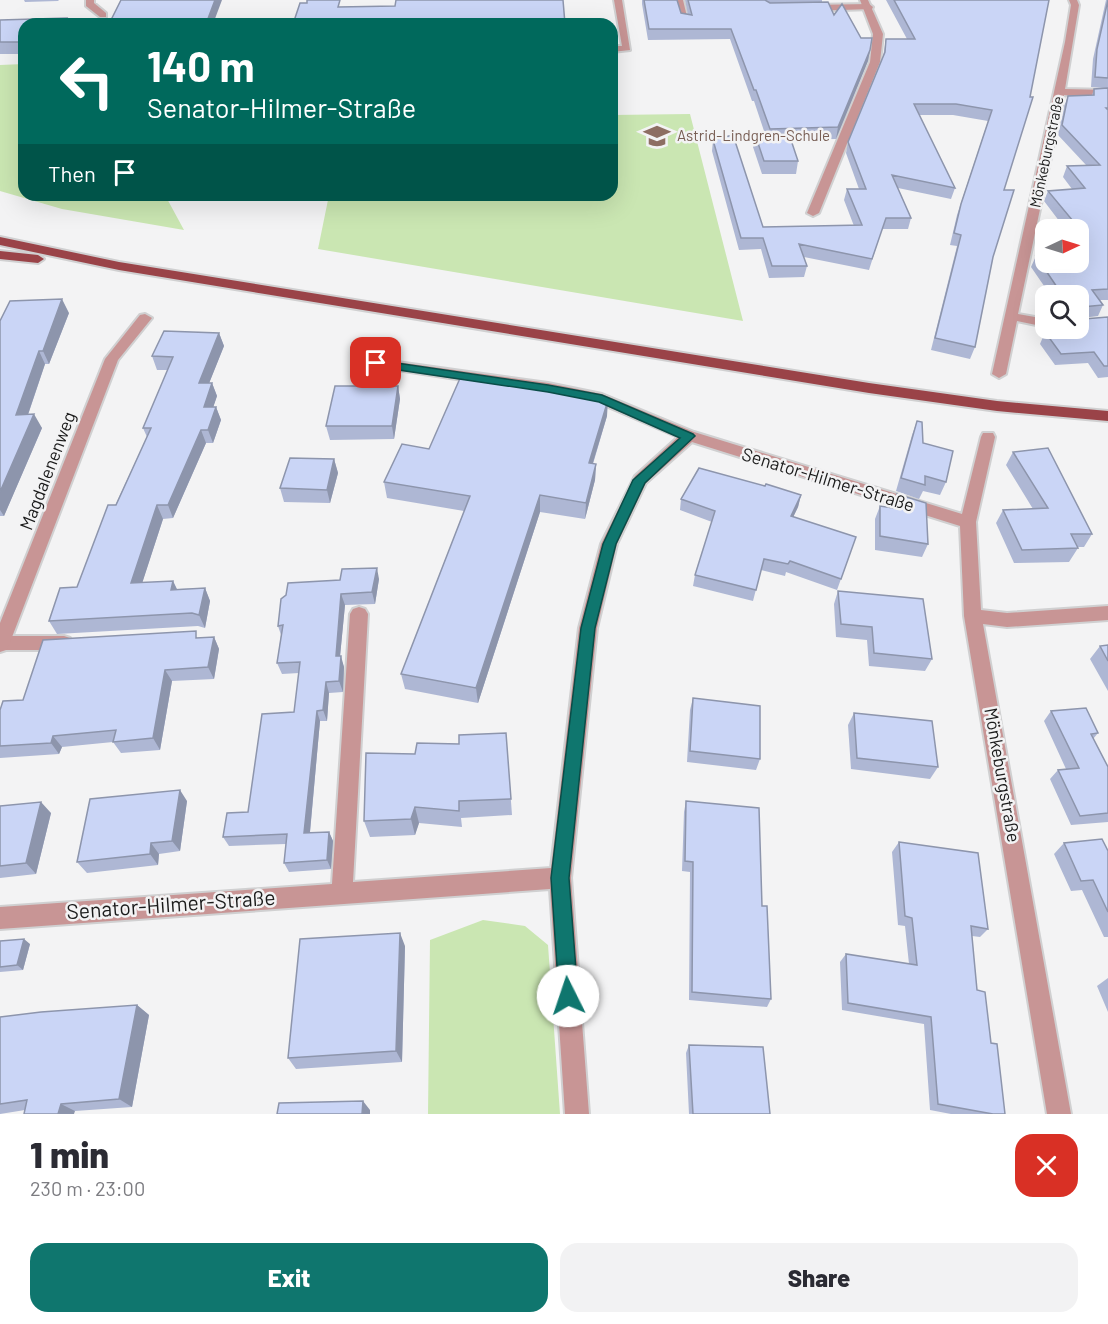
<!DOCTYPE html>
<meta charset="utf-8">
<style>
:root{--surface:#fff;--page:#f2f2f3;--text:#2b2b33;--muted:#7c7c81;--accent:#0f766e}
body{margin:0;font-family:Barlow,sans-serif;background:var(--page);color:var(--text);height:100vh;display:flex;flex-direction:column;font-size:22px;white-space:nowrap}
*{box-sizing:border-box;margin:0}
p{font-size:20px;color:var(--muted)}
.icon{flex:none;width:33px;height:33px;fill:none;stroke:currentColor;stroke-width:2;stroke-linecap:round;stroke-linejoin:round}
.map{position:relative;height:1114px;overflow:hidden}
.sheet{display:flex;flex-direction:column;background:var(--surface);flex:1}
.sheet>*{flex:none}
.top-card{position:absolute;left:18px;top:18px;width:600px;height:183px;border-radius:18px;box-shadow:0 6px 24px #0002;background:#00695c;color:#fff;overflow:hidden}
.needle{width:39px;rotate:86deg}
.fabs{position:absolute;left:1035px;top:219px;display:grid;gap:12px}
.fabs a{display:grid;place-items:center;width:54px;height:54px;border-radius:12px;background:var(--surface);box-shadow:0 6px 24px #0002;font-size:30px}
.pin{position:absolute;display:grid;place-items:center;width:51px;height:51px;color:#fff;margin:-26px;border-radius:12px;box-shadow:0 3px 9px #0006}
.me{position:absolute;width:66px;margin:-33px;rotate:356deg;stroke-linejoin:round;filter:drop-shadow(0 0 4px #0008)}
.turn{display:flex;align-items:center;gap:21px;height:126px;padding:0 30px;font-size:27px}
.turn .icon{width:78px;height:78px;stroke-width:2.5}
.turn b{display:block;font-size:42px;line-height:51px}
.then{display:flex;align-items:center;height:57px;padding:0 30px;background:#0003;gap:12px;font-size:22px}
.round{display:grid;place-items:center;flex:none;width:63px;height:63px;border-radius:18px;background:var(--page)}
.head{display:flex;align-items:center;justify-content:space-between;height:102px;padding:0 30px}
h1{font-size:36px;font-weight:800;line-height:45px}
.cta{display:flex;gap:12px;margin-top:auto;padding:12px 30px}
.cta a{flex:1;height:69px;border-radius:18px;background:var(--accent);color:#fff;font-size:24px;font-weight:800;line-height:69px;text-align:center}
.cta a+a{background:var(--page);color:var(--text)}
.map>svg:first-child{display:block}
.green{fill:#cae6b2}
.lines{fill:none;stroke-linecap:round;stroke-linejoin:round}
.service-casing{stroke:#d0d0d1;stroke-width:4}
.minor-casing{stroke:#d0d0d1;stroke-width:4}
.primary-casing{stroke:#d0d0d1;stroke-width:4}
.service{fill:#c89595;fill-rule:evenodd}
.minor{fill:#c89595;fill-rule:evenodd}
.primary{fill:#9a4348;fill-rule:evenodd}
.wall{fill:#aeb7d4}
.shaded-wall{fill:#8d95ac}
.building{fill:#cad5f6;stroke:#8d95ac;stroke-width:1.5}
.route{fill:#0f766e;stroke:#0a4d48;stroke-width:1.5}
.labels{text-anchor:middle;stroke-width:5;stroke-linejoin:round;paint-order:stroke}
.far-education-label{font-size:15px;fill:#785e54;stroke:#f3f3f4;text-anchor:start}
.far-street-label{font-size:15px;fill:#1b1b1b;stroke:#f3f3f4}
.street-label{font-size:18px;fill:#1b1b1b;stroke:#f3f3f4}
.near-street-label{font-size:21px;fill:#1b1b1b;stroke:#f3f3f4}
</style>
<div class="map">
<svg width="1108" height="1114" viewBox="0 0 1108 1114">
<rect width="100%" height="100%" fill="#f3f3f4"/>
<path class="green" d="M24 64V195H165L184 230 62 209 0 191V65Z
M690 114 743 321 318 249 329 195H612V115Z
M483 920 525 926 548 945 560 1114H428L430 940Z"/>
<g class="lines">
<g class="service-casing">
<path id="service" d="M614 0H622L630 50 612 52V46H622Z
M675 0H683L689 25 682 23Z
M869 4 873 7 872 9 810 11 806 8 810 5Z
M0 636H64L70 638 73 643 70 648 64 650H0Z"/>
</g>
<g class="minor-casing">
<path id="minor" d="M86 0H94V3L106 13V17H100L86 6Z
M860 0H868L883 34 880 62 819 213 813 216 807 213 870 62 873 34Z
M1069 0H1077L1079 5 1065 89 1108 90V96L1080 97 1064 95 1018 314 1046 319V327L1017 321 1006 374 999 378 992 374 1065 42 1071 5Z
M145 314 152 318 118 360 9 645 6 650 0 652V623L105 359 140 315Z
M376 359 548 383 602 394 694 432 962 514 981 437 983 433H993L995 437 976 522 981 610 1007 613 1108 606V620L1007 627 983 624 1071 1114H1047L964 616 960 526 692 442 646 483 617 544 597 628 571 878 589 1114H565L550 889 0 929V907L332 884 350 614 353 609 359 607 365 609 368 614 353 882 551 868 579 628 601 544 635 476 678 437 599 403 548 393 371 366 369 363 371 360Z"/>
</g>
<g class="primary-casing">
<path id="primary" d="M0 237 119 262 869 383 997 401 1108 411V421L997 411 869 393 119 270 0 245Z
M0 251 38 255 44 259 38 263 0 259Z"/>
</g>
<use href="#service" class="service"/>
<use href="#minor" class="minor"/>
<use href="#primary" class="primary"/>
</g>
<path class="wall" d="M24 0H59L58 1 25 2Z
M642 0H677L681 13 688 15 685 0H822V2L834 15 861 38 870 50 868 61 836 139 791 140 798 161 796 174H762L753 147 755 134H765L754 101H752L730 39 648 40 642 4Z
M886 0H1049L1004 190 993 257 975 347 970 359 931 350 957 246 950 245 957 215 988 121 953 115H919L955 188 951 199 898 188 911 218 908 229H882L869 270 804 257 807 266 804 277 769 278 761 249 739 250 712 151 713 140 763 227 854 226 844 200 847 189H859L846 153 848 142 883 57 886 39H907Z
M1106 0H1108V300H1100L1103 305 1098 316 1082 318 1084 319 1108 317V377L1098 378 1088 363 1055 365 1040 344 1045 332 1074 330 1073 328H1078V296H1051L1031 267 1036 256 1078 262V230H1066L1044 201 1048 191 1072 189 1063 177 1067 166 1086 165 1058 135 1064 106 1068 96 1092 95 1094 89 1103 88 1091 87 1093 59Z
M0 20 24 24V54H0Z
M69 313 49 364H45L28 415 42 428 4 516H0V321Z
M219 333 224 346 209 383H212L217 396 213 407H216L221 420 213 443H206L173 518 163 519 142 583 173 581 177 589 205 588 210 601 205 628 198 626 57 634 49 621 77 587 147 437 143 428 168 370H157L152 356Z
M398 386 400 399 394 439 330 440 326 426Z
M607 416 593 464H596L595 480 585 519 540 512 478 703 405 689 401 674 464 511 387 498 384 482 429 449Z
M917 421 923 443 946 482 940 495 923 491 919 499 896 491 912 435Z
M1013 452 1092 534 1084 547H1077L1078 548 1069 562 1014 563 996 523 1003 510 1033 509 1006 465Z
M334 459 338 473 330 503 284 502 280 488Z
M765 486 801 495 798 507 793 517 856 537 837 590 786 572 785 576 761 570 753 601 693 586 695 575 712 522 680 510 681 499Z
M897 494 928 544 922 557 875 550V519L880 506 892 507Z
M379 579 375 604 345 605 340 656 344 667 343 692 329 693 327 721H320L310 833 329 832 333 841 331 869 289 872 284 863 286 844 229 846 223 837 248 812 294 712 299 673 282 674 277 663 281 635 278 626 281 599Z
M838 591 932 659 925 671 869 666 867 640 836 637 834 604Z
M214 637 219 649 214 679 172 681 160 750 121 753 113 742 62 747 59 754 0 758V710L23 700 199 638Z
M1108 645V691L1090 659 1100 646Z
M693 698 760 759 756 770 687 762 690 710Z
M1051 711 1098 733 1093 739 1108 767V822L1071 825 1050 779 1058 770 1066 769 1044 721Z
M854 713 938 767 930 779 851 769 848 725Z
M506 733 512 815 461 818 462 827 419 823 415 835 370 837 364 821 415 754Z
M187 801 180 851 159 854 158 865 87 873 77 862Z
M686 801 771 999 767 1007 689 1000 690 872 682 871 684 812Z
M0 806 51 813 36 874 0 878Z
M899 842 988 929 980 937 972 936 977 990 991 1043 1005 1114H951L930 1110 924 1024 842 1010 840 962 846 954 909 964 905 926 898 925 892 852Z
M1064 843 1108 851V937H1104L1082 890 1071 891 1054 854Z
M0 941 30 944 23 970 0 972Z
M405 946 402 1062 296 1069 288 1058Z
M1108 978V1012L1097 986Z
M137 1005 149 1015 132 1107 75 1111 25 1110 0 1114V1017Z
M689 1045 770 1114H689L686 1053Z"/>
<path class="shaded-wall" d="M215 0H222L213 24H206Z
M67 18 69 24H64Z
M870 50 868 61 836 139 838 127Z
M62 299 69 313 49 364 43 351Z
M219 333 224 346 204 396 199 383Z
M39 351 45 364 23 429 16 415Z
M212 383 217 396 209 420 204 407Z
M398 386 400 399 394 439 392 426Z
M608 400 607 416 588 479 589 463Z
M216 407 221 420 213 443 208 430Z
M34 414 42 428 4 516 0 510V492Z
M201 430 206 443 173 518 168 505Z
M334 459 338 473 330 503 327 490Z
M596 464 595 480 585 519 586 503Z
M540 495V512L478 703 476 688Z
M801 495 798 507 788 528 791 516Z
M157 505 163 519 138 596 131 583Z
M377 568 379 579 375 604 372 592Z
M173 581 179 594 171 590Z
M205 588 210 601 205 628 199 615Z
M341 594 345 605 339 667 336 656Z
M214 637 219 649 214 679 208 667Z
M341 656 344 667 343 692 339 681Z
M165 670 172 681 160 750 153 738Z
M326 682 329 693 327 721 323 710Z
M317 711 320 721 309 842 304 833Z
M53 736 62 747 59 754 51 743Z
M180 790 187 801 180 851 172 841Z
M41 802 51 813 36 874 26 863Z
M415 807 419 823 415 835 411 819Z
M329 832 333 841 331 869 327 860Z
M151 843 159 854 158 865 150 854Z
M400 933 405 946 402 1062 396 1051Z
M24 939 30 944 23 970 17 965Z
M137 1005 149 1015 132 1107 119 1099Z
M363 1101 370 1110V1114H362Z
M61 1104 75 1111 74 1114H58Z"/>
<path class="building" d="M121 0H215L206 24H109Z
M307 0H340L338 7 395 6 396 0H563L565 24H293L300 3H307Z
M644 0H677L681 13 692 15 688 0H765L770 3 828 2 834 15 842 4 861 38H872L870 50 838 127 770 129 756 90H754L731 29H649Z
M894 0H1049L1030 97H1033L1004 190H1014L993 257 975 347 935 338 961 235 954 233 961 204 992 110 956 104H914L955 188 892 175 911 218H886L872 259 799 244 807 266H772L763 238H741L713 140 733 135 763 227 862 225 847 189H866L848 142 885 52 886 39H915Z
M1108 0V78L1095 77 1097 49Z
M67 18 64 24H24V42H0V20Z
M1108 88V108H1106L1108 110V289L1092 290 1103 305 1082 307 1081 317 1084 319 1108 317V366H1104L1094 352 1061 354 1045 332 1087 330 1078 317V296H1063L1036 256 1046 255V262H1078V233H1083L1048 191 1085 188 1067 166 1100 165 1062 125 1068 96 1094 95V89Z
M755 134H789L798 161H764Z
M62 299 43 351H39L16 415 34 414 0 492V321L10 301Z
M164 331 219 333 199 383H212L204 407H216L208 430H201L168 505H157L131 583 173 581 171 590 205 588 199 615 192 613 49 621 60 588 77 587 108 505H116L151 428H143L173 357 152 356Z
M461 376 608 400 589 463 596 464 586 503 540 495 476 688 401 674 470 496 384 482 402 444 429 449Z
M335 386H398L392 426H326Z
M917 421 922 422 923 443 953 451 946 482 925 476V485L901 478Z
M1048 448 1092 534H1071L1078 548 1022 550 1003 510 1048 508 1013 452Z
M290 458 334 459 327 490 280 488Z
M699 468 765 486 766 484 801 495 791 516 856 537 841 579 790 561 788 564 764 559 756 590 695 575 715 511 681 499Z
M897 494 926 503 928 544 880 536V506L893 508Z
M377 568 372 592 341 594 336 656H341L339 681 326 682 323 710 317 711 304 833 329 832 327 860 284 863 287 834 223 837 227 813 248 812 262 714 294 712 300 662 277 663 283 625 278 626 281 599 286 595 288 583 340 580 342 569Z
M838 591 923 599 932 659 874 653 872 627 841 624Z
M196 631V638L214 637 208 667 165 670 153 738 113 742 116 730 53 736 51 743 0 746V710L3 701 23 700 43 640Z
M1108 645V661L1100 646Z
M693 698 760 706V759L690 751Z
M1086 708 1098 733 1091 734 1108 767V813L1080 816 1058 770 1079 768 1051 711Z
M854 713 932 721 938 767 857 758Z
M506 733 511 799 459 801V811L415 807 411 819 364 821 366 753 415 754 417 743 459 744V735Z
M180 790 172 841 151 843 150 854 77 862 90 799Z
M686 801 759 808 762 906H767L771 999 692 992 693 862 685 861Z
M41 802 26 863 0 866V806Z
M1102 839 1108 851V912L1093 880 1081 881 1064 843Z
M899 842 978 853 988 929 971 926 977 990 985 992 991 1043 997 1044 1005 1114H993L938 1104 931 1017 848 1003 846 954 917 965 912 918 905 916Z
M400 933 396 1051 288 1058 300 939Z
M24 939 17 965 0 967V941Z
M137 1005 119 1099 61 1104 58 1114H24L27 1100 0 1104V1017L41 1012Z
M689 1045 763 1047 770 1114H693Z
M363 1101 362 1114H277L279 1103Z"/>
<path class="route" d="M376 360 548 385 602 395 693 434 695 436 645 483 616 544 595 628 569 878 578 996 575 1003 568 1005 562 1003 559 996 551 878 581 628 603 544 633 480 680 438 599 402 548 392 372 366V361Z"/>
<defs>
<g id="school-bare" transform="scale(2.07)"><path d="M0-5L7-2L0 1L-7-2ZM-4 1L0 2.5L4 1V4Q0 6-4 4Z" fill="#8d6e63" stroke="#f3f3f4" stroke-width="2.5" paint-order="stroke"/></g>
</defs>
<g fill-rule="evenodd">
<use href="#school-bare" x="657" y="136"/>
</g>
<g class="labels">
<g class="far-education-label">
<text x="677" y="141">Astrid-Lindgren-Schule</text>
</g>
<g class="far-street-label">
<text transform="translate(1047 152) rotate(-78)" y="5">Mönkeburgstraße</text>
</g>
<g class="street-label">
<text transform="translate(48 471) rotate(-69)" y="6">Magdalenenweg</text>
<text transform="translate(828 480) rotate(17)" y="6">Senator-Hilmer-Straße</text>
<text transform="translate(1002 775) rotate(80)" y="6">Mönkeburgstraße</text>
</g>
<g class="near-street-label">
<text transform="translate(171 905) rotate(-4)" y="7">Senator-Hilmer-Straße</text>
</g>
</g>
</svg>
<div class="fabs">
<a><svg class="needle" viewBox="-14 -14 28 28"><path d="M0-13l5 13h-10z" fill="#e53935"/><path d="M0 13l5-13h-10z" fill="#7c7c81"/></svg></a>
<a><svg class="icon" aria-label="search" viewBox="0 0 24 24"><circle cx="10" cy="10" r="6"/><path d="M15 15l6 6"/></svg></a>
</div>
<div class="pin" style="left:376px;top:363px;background:#d93025"><svg class="icon" aria-label="arrive" viewBox="0 0 24 24"><path d="M6 21V4h12l-3 4 3 4H6"/></svg></div>
<svg class="me" style="left:568px;top:996px" viewBox="-20 -20 40 40"><circle r="19" fill="#fff"/><path d="M0-13L10 11 0 6-10 11z" fill="#0f766e"/></svg>
<div class="top-card">
<div class="turn"><svg class="icon" aria-label="left" viewBox="0 0 24 24"><path d="M17 20v-9H6M10 6l-5 5 5 5"/></svg><div><b>140 m</b>Senator-Hilmer-Straße</div></div>
<div class="then">Then<svg class="icon" aria-label="arrive" viewBox="0 0 24 24"><path d="M6 21V4h12l-3 4 3 4H6"/></svg></div>
</div>
</div>
<section class="sheet">
<div class="head"><div><h1>1 min</h1><p>230 m · 23:00</p></div><a class="round" style="background:#d93025;color:#fff"><svg class="icon" aria-label="close" viewBox="0 0 24 24"><path d="M6 6l12 12M18 6L6 18"/></svg></a></div>
<div class="cta"><a>Exit</a><a>Share</a></div>
</section>
